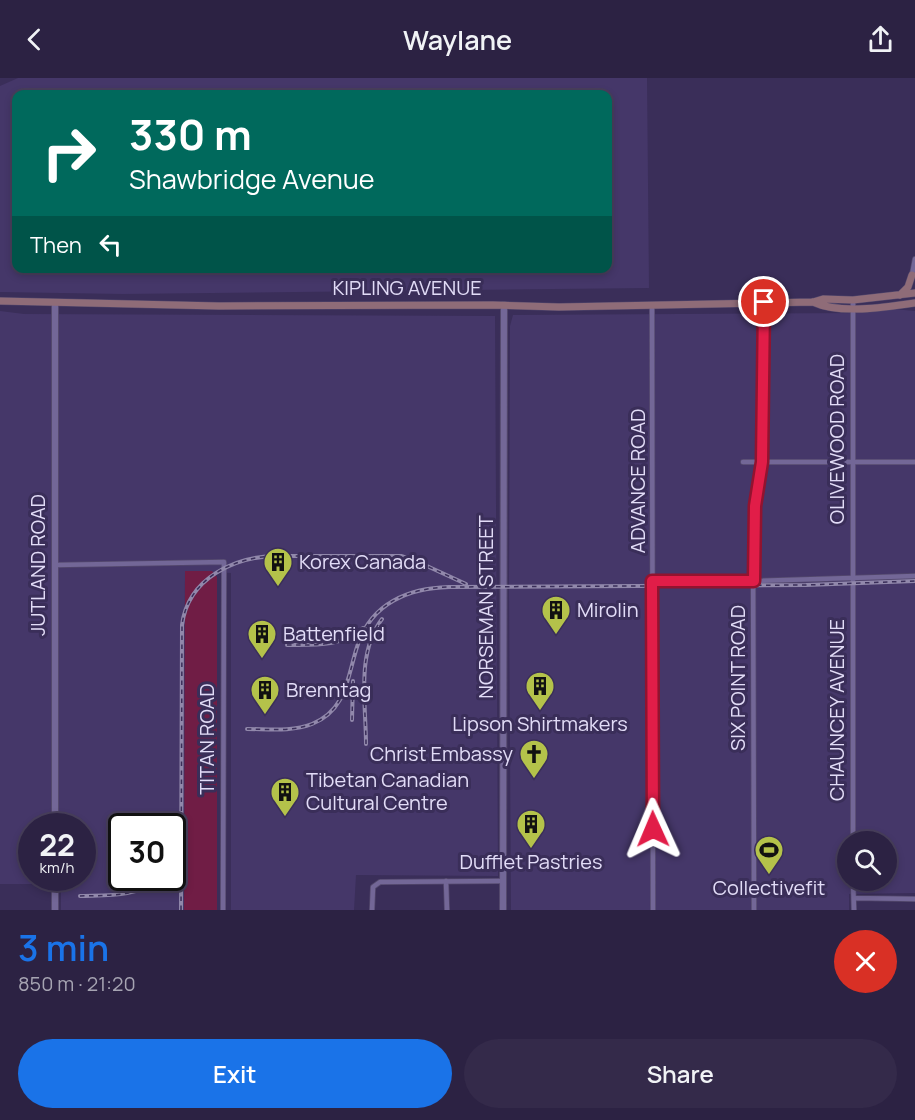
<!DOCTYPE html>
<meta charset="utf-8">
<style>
:root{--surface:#2c2243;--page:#342a4a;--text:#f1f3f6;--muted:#a6a4b2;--line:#483f5c;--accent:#1a73e8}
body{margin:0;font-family:Manrope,sans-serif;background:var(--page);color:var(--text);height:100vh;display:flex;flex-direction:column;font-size:22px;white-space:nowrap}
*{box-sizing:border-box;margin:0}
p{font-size:20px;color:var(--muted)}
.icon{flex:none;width:33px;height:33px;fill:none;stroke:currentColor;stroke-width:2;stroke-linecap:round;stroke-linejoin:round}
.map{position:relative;height:832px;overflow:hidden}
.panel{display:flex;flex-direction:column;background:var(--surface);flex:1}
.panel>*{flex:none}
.banner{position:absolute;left:12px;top:12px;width:600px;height:183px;border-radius:12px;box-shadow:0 3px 9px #0003,0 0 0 2px var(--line);background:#00695c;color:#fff;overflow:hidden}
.tools{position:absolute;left:837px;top:753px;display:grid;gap:12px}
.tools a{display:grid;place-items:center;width:60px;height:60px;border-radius:50%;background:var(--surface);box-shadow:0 3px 9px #0003,0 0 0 2px var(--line);font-size:30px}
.speed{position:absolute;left:18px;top:735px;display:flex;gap:12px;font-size:30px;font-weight:700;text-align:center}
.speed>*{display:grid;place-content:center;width:78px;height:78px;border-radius:50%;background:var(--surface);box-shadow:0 3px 9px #0003,0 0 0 2px var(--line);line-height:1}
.speed small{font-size:15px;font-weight:400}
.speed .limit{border:3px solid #111;border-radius:9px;background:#fff;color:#111}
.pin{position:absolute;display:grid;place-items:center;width:51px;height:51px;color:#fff;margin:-26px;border:3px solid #fff;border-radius:50%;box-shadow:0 2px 6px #0007}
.me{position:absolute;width:66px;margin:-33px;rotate:359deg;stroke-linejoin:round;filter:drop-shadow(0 0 4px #0008)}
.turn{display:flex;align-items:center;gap:21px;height:126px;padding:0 18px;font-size:27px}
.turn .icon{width:78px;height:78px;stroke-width:2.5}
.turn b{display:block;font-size:42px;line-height:51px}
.then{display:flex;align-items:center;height:57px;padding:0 18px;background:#0003;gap:12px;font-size:22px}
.round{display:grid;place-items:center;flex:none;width:63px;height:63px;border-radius:32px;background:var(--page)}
.summary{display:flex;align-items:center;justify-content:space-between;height:102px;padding:0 18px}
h1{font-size:36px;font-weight:600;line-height:45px;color:var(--accent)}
.action{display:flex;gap:12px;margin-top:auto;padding:12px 18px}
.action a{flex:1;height:69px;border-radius:36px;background:var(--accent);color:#fff;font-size:24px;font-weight:600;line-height:69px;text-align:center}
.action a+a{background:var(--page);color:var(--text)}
header{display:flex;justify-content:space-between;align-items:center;height:78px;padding:0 18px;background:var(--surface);font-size:27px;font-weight:600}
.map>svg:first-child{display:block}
.built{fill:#453769;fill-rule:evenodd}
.green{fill:#701d45}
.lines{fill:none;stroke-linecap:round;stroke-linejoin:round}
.minor-casing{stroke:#54496d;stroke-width:6}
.tertiary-casing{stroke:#54496d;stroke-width:8}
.secondary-casing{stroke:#54496d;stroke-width:8}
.minor{stroke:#736797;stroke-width:4.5}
.tertiary{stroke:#736797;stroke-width:6}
.secondary{stroke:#8f6c78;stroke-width:7}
.rail-casing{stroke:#9188ab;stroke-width:4}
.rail{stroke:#3a2e59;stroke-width:1.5;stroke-dasharray:4.5;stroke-linecap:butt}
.route-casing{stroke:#92132f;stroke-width:15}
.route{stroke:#e11d48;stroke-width:10}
.labels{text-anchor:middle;stroke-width:6;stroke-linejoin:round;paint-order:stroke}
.street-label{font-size:20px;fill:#e2dcf7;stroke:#3a2e59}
.poi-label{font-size:20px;fill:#e2dcf7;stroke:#3a2e59;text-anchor:start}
</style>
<header><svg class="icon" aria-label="back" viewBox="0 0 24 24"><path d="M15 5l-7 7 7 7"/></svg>Waylane<svg class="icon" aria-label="share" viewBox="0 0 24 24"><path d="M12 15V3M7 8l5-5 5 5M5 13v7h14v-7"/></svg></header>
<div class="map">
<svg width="915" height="832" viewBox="0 0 915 832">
<rect width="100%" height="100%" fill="#3a2e59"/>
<path class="built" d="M18 0H647L649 210 123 216 0 214V8ZM608 16V190H16V16Z
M893 231 915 233V815L849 816V832H511L509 511 510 248 513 237 864 235ZM848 764H886V802H848Z
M0 233 24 236 495 238 498 798 356 797 354 832H231V495L185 493 184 832H61V806H0ZM32 748H82V800H32ZM122 748H172V800H122Z"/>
<path class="green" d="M185 493H212L217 499V832H184Z"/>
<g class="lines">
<g class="minor-casing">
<path id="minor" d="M912 197 915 181
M853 222V764
M652 227 653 832
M743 384H915
M55 487 224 484 223 832
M652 503H754L915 498
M853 802 854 832
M446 803 447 832
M854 820 915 821
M372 832 373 809 380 804 503 803
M754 832 753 452 762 383 764 224"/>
</g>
<g class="tertiary-casing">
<path id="tertiary" d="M55 748V226
M55 800V832
M503 832 504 227"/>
</g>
<g class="secondary-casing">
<path id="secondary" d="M900 217 908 209 912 197
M0 223 219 228 493 227 559 229 813 224 823 221 853 222 915 215
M813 224C841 237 885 229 915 225"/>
</g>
<use href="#minor" class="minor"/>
<use href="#tertiary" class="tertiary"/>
<use href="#secondary" class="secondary"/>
<g class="rail-casing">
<path id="rail" d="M287 567C315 567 341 569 363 550
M352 642 353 603
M247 651C268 651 292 654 312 646 348 631 347 598 358 566 372 525 409 510 449 509L806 507 915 503
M366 666C366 626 356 575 382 541
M80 818C108 817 136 820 159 800
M181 832 182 547C188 500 235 478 278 478H401L416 483 466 506"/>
</g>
<use href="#rail" class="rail"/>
</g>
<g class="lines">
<g class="route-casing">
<path id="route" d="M653 751 652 503H754L755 428 762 384 764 224"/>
</g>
<use href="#route" class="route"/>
</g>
<defs>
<g id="building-pin" transform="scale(1.5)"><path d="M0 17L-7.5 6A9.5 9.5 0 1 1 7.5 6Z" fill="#b4c24a" stroke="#3a2e59"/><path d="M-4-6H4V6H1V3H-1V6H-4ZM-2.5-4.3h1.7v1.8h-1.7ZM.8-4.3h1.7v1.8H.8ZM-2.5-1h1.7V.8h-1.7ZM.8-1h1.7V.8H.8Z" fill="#111"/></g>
<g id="church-pin" transform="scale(1.5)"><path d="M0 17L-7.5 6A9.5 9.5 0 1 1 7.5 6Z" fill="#b4c24a" stroke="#3a2e59"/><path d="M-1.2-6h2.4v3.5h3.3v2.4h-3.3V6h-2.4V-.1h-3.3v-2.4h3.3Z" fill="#111"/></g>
<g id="stadium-pin" transform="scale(1.5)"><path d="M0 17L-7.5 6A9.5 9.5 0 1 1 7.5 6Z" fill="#b4c24a" stroke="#3a2e59"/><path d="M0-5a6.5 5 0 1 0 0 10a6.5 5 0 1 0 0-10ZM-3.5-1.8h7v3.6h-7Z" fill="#111"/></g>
</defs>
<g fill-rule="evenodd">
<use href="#building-pin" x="278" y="484"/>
<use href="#building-pin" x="556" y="532"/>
<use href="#building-pin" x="262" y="556"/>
<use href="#building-pin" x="540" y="608"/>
<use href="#building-pin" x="265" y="612"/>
<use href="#church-pin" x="534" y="676"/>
<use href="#building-pin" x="285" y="714"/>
<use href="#building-pin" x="531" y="746"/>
<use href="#stadium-pin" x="769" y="772"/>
</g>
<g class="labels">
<g class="street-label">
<text x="407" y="217">KIPLING AVENUE</text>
<text transform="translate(837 361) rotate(-90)" y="7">OLIVEWOOD ROAD</text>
<text transform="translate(638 403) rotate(-90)" y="7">ADVANCE ROAD</text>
<text transform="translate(38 487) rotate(-90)" y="7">JUTLAND ROAD</text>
<text transform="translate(486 529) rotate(-90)" y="7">NORSEMAN STREET</text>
<text transform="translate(738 600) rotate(-90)" y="7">SIX POINT ROAD</text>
<text transform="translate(837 632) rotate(-90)" y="7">CHAUNCEY AVENUE</text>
<text transform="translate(207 661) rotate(-90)" y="7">TITAN ROAD</text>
</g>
<g class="poi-label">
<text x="299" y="491">Korex Canada</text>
<text x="577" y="539">Mirolin</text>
<text x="283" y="563">Battenfield</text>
<text x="286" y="619">Brenntag</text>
<text x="540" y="653" text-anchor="middle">Lipson Shirtmakers</text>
<text x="513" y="683" text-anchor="end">Christ Embassy</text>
<text x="306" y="709">Tibetan Canadian<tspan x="306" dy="23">Cultural Centre</tspan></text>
<text x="531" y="791" text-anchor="middle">Dufflet Pastries</text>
<text x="769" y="817" text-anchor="middle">Collectivefit</text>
</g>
</g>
</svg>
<div class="tools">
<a><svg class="icon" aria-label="search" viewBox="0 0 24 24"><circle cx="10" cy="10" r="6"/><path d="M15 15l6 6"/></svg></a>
</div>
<div class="speed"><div>22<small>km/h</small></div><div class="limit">30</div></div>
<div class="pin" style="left:764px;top:224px;background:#d93025"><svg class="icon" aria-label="arrive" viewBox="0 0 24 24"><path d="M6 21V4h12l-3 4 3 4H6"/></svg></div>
<svg class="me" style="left:653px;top:751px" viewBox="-20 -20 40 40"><path d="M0-17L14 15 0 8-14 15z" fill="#e11d48" stroke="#fff" stroke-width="4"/></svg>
<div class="banner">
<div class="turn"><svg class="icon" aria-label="right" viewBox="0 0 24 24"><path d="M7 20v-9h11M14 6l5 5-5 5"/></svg><div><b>330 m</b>Shawbridge Avenue</div></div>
<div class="then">Then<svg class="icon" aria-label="left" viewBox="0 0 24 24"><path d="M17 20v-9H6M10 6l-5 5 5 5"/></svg></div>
</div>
</div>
<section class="panel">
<div class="summary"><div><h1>3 min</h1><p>850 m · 21:20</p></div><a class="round" style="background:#d93025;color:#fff"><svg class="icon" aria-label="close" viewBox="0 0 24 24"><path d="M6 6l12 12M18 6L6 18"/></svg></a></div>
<div class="action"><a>Exit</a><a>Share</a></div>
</section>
